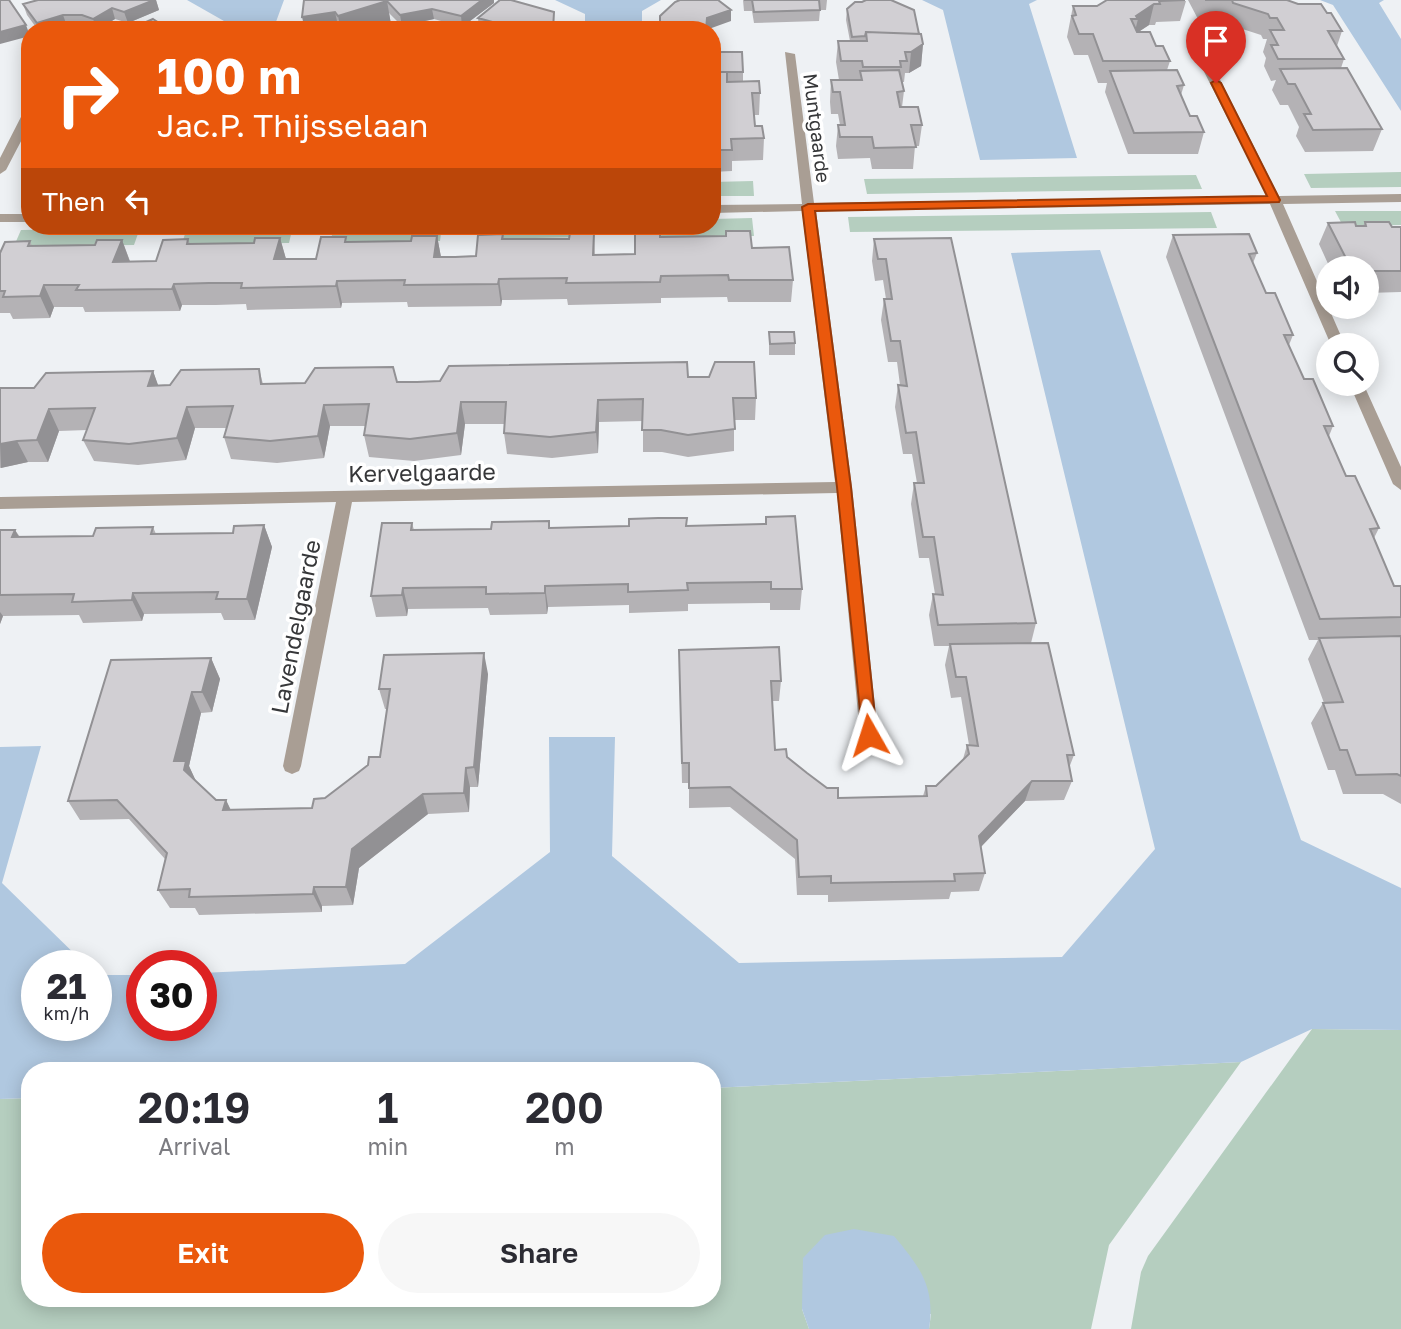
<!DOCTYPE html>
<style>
:root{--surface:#fff;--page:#f7f7f7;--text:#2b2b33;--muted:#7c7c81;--accent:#ea580c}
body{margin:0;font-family:"Golos Text",sans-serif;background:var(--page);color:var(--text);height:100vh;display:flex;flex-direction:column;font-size:26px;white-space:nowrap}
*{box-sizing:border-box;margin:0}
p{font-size:23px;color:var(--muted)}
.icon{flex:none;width:38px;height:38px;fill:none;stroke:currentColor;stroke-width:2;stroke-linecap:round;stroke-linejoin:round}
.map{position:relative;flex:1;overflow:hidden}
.side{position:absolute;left:21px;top:1062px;width:700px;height:245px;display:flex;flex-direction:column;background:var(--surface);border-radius:28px;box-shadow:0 4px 18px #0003}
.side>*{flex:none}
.guide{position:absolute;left:21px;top:21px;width:700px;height:214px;border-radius:28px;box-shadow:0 4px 18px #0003;background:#ea580c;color:#fff;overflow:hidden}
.controls{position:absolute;left:1316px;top:256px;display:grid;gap:14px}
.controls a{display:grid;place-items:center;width:63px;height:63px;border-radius:50%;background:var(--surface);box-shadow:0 4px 18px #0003;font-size:35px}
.speed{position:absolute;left:21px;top:950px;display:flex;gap:14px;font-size:35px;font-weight:700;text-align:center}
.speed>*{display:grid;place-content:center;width:91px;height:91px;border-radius:50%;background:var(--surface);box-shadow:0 4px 18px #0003;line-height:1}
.speed small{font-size:18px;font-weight:400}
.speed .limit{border:10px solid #d22;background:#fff;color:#111}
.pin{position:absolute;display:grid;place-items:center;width:60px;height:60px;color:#fff;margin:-72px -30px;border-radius:50% 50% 50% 0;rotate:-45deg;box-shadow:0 0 7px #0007}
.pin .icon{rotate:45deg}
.me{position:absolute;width:77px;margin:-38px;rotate:354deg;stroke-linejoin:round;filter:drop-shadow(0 0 5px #0008)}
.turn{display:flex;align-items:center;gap:24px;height:147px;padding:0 21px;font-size:32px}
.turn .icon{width:91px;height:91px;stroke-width:2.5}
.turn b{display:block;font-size:49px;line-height:60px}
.then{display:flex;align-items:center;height:66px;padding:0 21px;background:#0003;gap:14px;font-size:26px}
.eta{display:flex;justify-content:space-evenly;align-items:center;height:119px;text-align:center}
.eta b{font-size:42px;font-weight:600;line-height:49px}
.cta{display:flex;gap:14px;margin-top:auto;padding:14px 21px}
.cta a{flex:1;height:80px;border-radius:42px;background:var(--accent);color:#fff;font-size:28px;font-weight:600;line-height:80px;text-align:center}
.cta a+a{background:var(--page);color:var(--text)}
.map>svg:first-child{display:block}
.green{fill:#b5cebf}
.water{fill:#b0c8e0}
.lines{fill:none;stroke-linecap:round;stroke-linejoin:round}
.minor{fill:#a99e94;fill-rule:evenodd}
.wall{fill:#b4b2b5}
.shaded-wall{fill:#929194}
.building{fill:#d1cfd3;stroke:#929194;stroke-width:2}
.route{fill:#ea580c;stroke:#983908;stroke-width:2}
.labels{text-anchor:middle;stroke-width:7;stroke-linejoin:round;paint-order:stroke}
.far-street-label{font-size:19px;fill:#363739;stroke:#fff}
.street-label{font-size:23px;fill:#363739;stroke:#fff}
</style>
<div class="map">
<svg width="1401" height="1329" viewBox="0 0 1401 1329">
<rect width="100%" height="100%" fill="#eef1f4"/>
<path class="green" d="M1401 172V187L1311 188 1304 174Z
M1196 175 1202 189 867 194 864 179Z
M753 181 754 196H712V182Z
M1335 211H1401V225L1343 226Z
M1211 212 1217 228 850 232 848 217Z
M752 218 754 236 642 238V226H712V219Z
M293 226 289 243 182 244 187 227Z
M442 226 440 241 330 243 334 227Z
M487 226H590V237L486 239Z
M140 228 134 245 14 246 21 230Z
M1312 1029 1401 1030V1329H1131L1141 1272 1148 1256Z
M1241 1062 1109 1245 1091 1329H929L931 1314 802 1309 809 1329H0V1099L30 1098V1298H712V1088Z"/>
<path class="water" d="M187 0H284L273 30H230L231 25Z
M555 0H661L642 11V30H585V14Z
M922 0H1037L1029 4 1077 158 980 160 943 10Z
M1320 0H1384L1379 3 1401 39V111L1333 5Z
M1100 250 1301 840 1401 888V1030L1312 1029 1241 1062 712 1088V1071H30V1098L0 1099V747L41 746 2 883 87 966H37V1026H96V975H142V1026H201V973L405 964 550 852 549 737H615L612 856 739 963 1062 957 1155 849 1011 253Z
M854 1229 894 1236C919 1266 936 1287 929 1329H809L802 1309 803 1258 825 1235Z"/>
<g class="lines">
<path class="minor" d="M1194 37 1200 40 1279 196 1401 194V202L1283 204 1345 345H1331L1270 204 816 211 852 487 878 735 875 740 869 742 863 740 860 735 837 493 352 502 301 766 299 771 292 774 285 771 283 766 336 502 0 509V497L835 482 802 211 712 213V205L802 204 785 52 795 54 814 203 1267 196 1188 40Z
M30 107V124L6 170 0 174V158L24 111Z
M0 214H30V222H0Z
M1349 383H1363L1401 467V490L1393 484Z"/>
</g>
<path class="wall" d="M38 0H156L159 10 128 23 115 19 97 30 86 26H67L54 30H38L27 15 23 4Z
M304 0 494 3 462 27 434 19 402 26 389 13 392 30H305Z
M743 0H827L826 10H820L819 21 754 23 752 11H744Z
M1107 0 1186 1 1180 21 1156 22 1155 25H1149L1138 32 1156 46 1170 61 1167 70 1184 85 1181 95 1190 116 1204 132 1198 154H1128L1105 92 1107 83H1098L1088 55H1074L1067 37 1073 6H1097Z
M1188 0H1287L1327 13 1342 31 1337 46 1344 59 1341 68 1382 129 1373 151 1305 152 1296 136 1299 127 1288 105H1280L1272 90 1276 80 1271 81 1264 66 1266 58 1263 52 1267 39H1263L1261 35 1227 24 1225 21H1199Z
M847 9 919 34 923 44 921 66 909 73H905L904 82H902L904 91 902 107 922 125 919 146H915L913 169H872L870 158 838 159 836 146 838 125H840L838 114H831L830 102 831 80H839L836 62 838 41H850L846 20Z
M478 18 555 23V30H483L479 29Z
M712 52 743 72V82L760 93 759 115H754L755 126 764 138 763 160 732 161V171L712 172Z
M1365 222 1392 227H1401V292L1367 293V268H1330L1319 244 1328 223 1363 226Z
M594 233 595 255 635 254 660 237 752 248 793 280 791 302H728L727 297 661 298V303L568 305 567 299 502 300 501 306 408 307 407 302 342 303 341 308 247 310 246 304 216 305H182L180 311 85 312 83 307H54L50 318 13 319 10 313H0V253L30 241 32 246 95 245 122 240 130 261H156L188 239 190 244 254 243 280 238 286 259H316L347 242 411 241 437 236 441 257 476 256 503 234 504 239H569Z
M1173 235 1257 253 1253 263 1266 293 1293 335 1289 345 1304 379 1333 426 1329 436 1346 476 1379 528 1374 538 1394 586H1401V804L1383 794H1343L1335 770H1328L1311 723 1323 703H1324L1308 659 1318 640H1309L1166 257Z
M951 238 1036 623 1031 643 1074 755 1069 768 1072 781 1064 800 1025 801 981 847 985 873 979 891 951 892 949 899 828 902V895H797L795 859 730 807 689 808V783H682L679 650 781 681 779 701H772L775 750 787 757 838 798 923 796 926 786H936L963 759 967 745H969L961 697 951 698 945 665 949 646H934L929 615 933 594H935L929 558H919L911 504 914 483H917L912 454H903L895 407 898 385H900L897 362H888L881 320 884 299H886L883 280 875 281 872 261 874 239Z
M769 332 795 343V355H769Z
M259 369 263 384 688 377 756 398 755 420H734V451L688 457 662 452H643V421L599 422 598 453 552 458 507 454 504 433 505 424H465L461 455 414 461 369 457 364 435 366 426H330L324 458 277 463 231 459 224 437 226 428H195L186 460 138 465 94 461 83 440 87 430 59 431 48 462H28L0 468V388H34L153 371 158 386 170 385Z
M766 517 802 589 800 610H770V603L688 604V611L629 613V605L548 607 547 614 490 615 488 608 408 609 407 616 376 617 371 596 412 523 414 530 765 524Z
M264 525 272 547 255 620H224L221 613 144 614 142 621 83 623 79 615 3 616 0 624V530H15L20 537 93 536 153 527 156 534 233 533Z
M211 658 220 679 212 712 201 713 189 766 196 782 216 800H226L231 810 312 808 380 757 387 709H385L379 689 488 674 478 787H470L469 812 428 814 359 868 353 905 322 906V912L199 915 195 908H170L158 890 165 859 129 819 80 820 68 801Z"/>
<path class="shaded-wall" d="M154 0H156L159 10 128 23 124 12Z
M482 0H494V3L462 27 461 16Z
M387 1 392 30H341L338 16Z
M1154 4 1149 25 1134 35 1138 19 1136 16Z
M112 8 115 19 97 30 93 19Z
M432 9 434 19 402 26 400 15Z
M731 10V21L706 30 707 18Z
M335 12 339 30H305L302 17Z
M63 15 67 26 54 30H39L37 23Z
M26 25 30 36 0 44V32Z
M923 44 921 66 909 73 911 52Z
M437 236 441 257H434Z
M280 238 286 259H274Z
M122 240 130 262H113Z
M499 279 502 300 501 306 498 284Z
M337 281 342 303 341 308 336 286Z
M174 284 182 305 180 311 172 289Z
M44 285 54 307 50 318 40 296Z
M153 371 161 393 148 386Z
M598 400 599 422 598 453 596 432Z
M461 402 465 424 461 455 457 433Z
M324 405 330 426 324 458 318 436Z
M187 407 195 428 186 460 177 438Z
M49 409 59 431 48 462 37 440Z
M17 441 28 462 1 468 0 444Z
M264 525 272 547 255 620 247 599Z
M15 530 27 551 12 537Z
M545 586 548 607 547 614 545 593Z
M403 588 408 609 407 616 402 595Z
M133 593 144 614 142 621 132 600Z
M0 612 3 616 0 624Z
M484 653 488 674 478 787 474 767Z
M211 658 220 679 212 712 202 692Z
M192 692 201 713 189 766 196 781 194 789 174 761Z
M466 768 470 787 469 812 464 793Z
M1032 781 1025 801 973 855 979 836Z
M423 794 428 814 359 868 353 905 346 887 352 849Z
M226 800 235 820 223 810Z
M314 887 322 906V912L313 894Z"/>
<path class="building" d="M0 0H9L26 25 0 32Z
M38 0H154L124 12 112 8 93 19 82 15H63L37 23 23 4Z
M304 0H386L387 1 338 16 335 12 302 17Z
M386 0H482L461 16 432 9 400 15Z
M500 0H511L554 12 553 30H507V26L478 18Z
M680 0H718L731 10 707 18 706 30H660V16L675 2Z
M744 0H819L820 10 754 12 752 0Z
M866 0H891L914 10 919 34 866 32 865 36 852 37 847 9 855 2H862Z
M1107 0H1185L1159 1 1160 4H1154L1136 16 1138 19H1131L1137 32H1150L1156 46H1163L1170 61H1103L1093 34H1079L1072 16 1076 15 1073 6H1097Z
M1205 0H1287L1298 4H1321L1327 13H1331L1342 31H1328L1344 59H1278L1271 45H1278L1270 30H1284L1277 18H1270L1268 14 1233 3 1232 0Z
M153 19 170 30H128Z
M866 32 921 34 923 44 911 52H905L907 61H900L901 67H863L862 61H841L838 41H867Z
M712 52H742L743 72H712Z
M1347 68 1382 129 1313 130 1304 114H1311L1295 84H1288L1280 69Z
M899 70 904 91 897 92 900 107H918L922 125H911L916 147 874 148 872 137H840L838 125H845L840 92H833L831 80H862L860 71Z
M1177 70 1184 85 1177 86 1190 116H1197L1204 132 1134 133 1110 71Z
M712 72H727V82L759 81 760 93H752L755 126H762L764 138 731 139 732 150H712Z
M1355 222 1356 226H1366L1365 222H1389L1392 227H1401V271H1367V268H1351L1328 223Z
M726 231H750L752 248 789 247 793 280H729L728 275 661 276 660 282 566 283 567 278 499 279 498 284 404 285 405 280 337 281 336 286 241 288 242 283H209L174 284 172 289 76 290 79 285H44L40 296 3 297 5 291H0V253L5 242 30 241 28 246 95 245 97 240H122L113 262 156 261 163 240 188 239 187 244 254 243 255 238H280L274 259H316L321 237H346L345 242 411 241 412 236H437L434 257H455L476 256 478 235 503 234 502 239H569L570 233H594L593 255 635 254V233L660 232V237L726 236Z
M1249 234 1257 253 1249 254 1266 293H1275L1293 335H1284L1304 379H1313L1333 426H1324L1346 476H1355L1379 528 1370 529 1394 586H1401V617L1320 619 1173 235Z
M951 238 1036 623 938 625 933 594 943 595 934 537H923L914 483H924L916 432 906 433 898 385 907 386 900 341H891L884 299H892L886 259H878L874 239Z
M769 332H794L795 343 770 344Z
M687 362 688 377H709L715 362H754L756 398H733L735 429 688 435 661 430H642L643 399 598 400 596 432 550 437 504 433 506 402H461L457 433 410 439 364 435 369 404 324 405 318 436 270 441 224 437 233 406 187 407 177 438 129 444 83 440 95 408 49 409 37 440 17 441 0 444V388H34L46 373 153 371 148 386 170 385 181 370 259 369 261 384 305 383 315 368 393 367 397 382H417L440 381 449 366Z
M795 516 802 589H771V582L687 583 688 590 628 592V584L545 586V593L486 594V587L403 588 402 595 371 596 382 523H412L411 530 491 529 492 522 549 521V528L629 526V519L658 518H687L686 526 766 524V517Z
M264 525 247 599H216L218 592 133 593 132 600 72 602 74 594 0 595V530H15L12 537 93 536 96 528 153 527 151 534 233 533 234 526Z
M1401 636V776L1397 774 1356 775 1347 750H1340L1323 703 1343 702 1319 638Z
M1048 643 1074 755H1067L1072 781H1032L979 836 985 873 954 874 955 881 831 883V876L799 877 797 840 730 787 689 788V763H682L679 650 779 647 781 681H771L775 750 786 749 787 757 807 773 827 788H838V798L927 796 926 786H936L969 754 967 745 978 746 966 677H956L950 644Z
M484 653 474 767 466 768 464 793 423 794 352 849 346 887H314L313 894 189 897 190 889 158 890 167 853 117 800 68 801 111 660 211 658 202 692H192L174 761H186L184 770 216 800H226L223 810 312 808 314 799 325 798 346 782 368 765 369 757H380L390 689H379L384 655Z"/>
<path class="route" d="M1216 80 1221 83 1280 200 1279 202 815 211 851 487 877 735 874 740H863L837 487 802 207 808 204 1267 196 1211 83Z"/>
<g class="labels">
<g class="far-street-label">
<text transform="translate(817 128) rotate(83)" y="7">Muntgaarde</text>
</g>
<g class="street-label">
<text transform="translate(422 473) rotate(-1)" y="8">Kervelgaarde</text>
<text transform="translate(296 627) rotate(-79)" y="8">Lavendelgaarde</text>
</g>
</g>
</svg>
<div class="controls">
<a><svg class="icon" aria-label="sound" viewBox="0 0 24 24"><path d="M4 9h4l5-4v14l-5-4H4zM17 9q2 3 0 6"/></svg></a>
<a><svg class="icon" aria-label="search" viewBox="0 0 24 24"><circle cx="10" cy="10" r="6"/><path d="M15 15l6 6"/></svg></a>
</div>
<div class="speed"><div>21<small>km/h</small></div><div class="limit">30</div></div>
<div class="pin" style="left:1216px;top:83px;background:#d93025"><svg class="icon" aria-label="arrive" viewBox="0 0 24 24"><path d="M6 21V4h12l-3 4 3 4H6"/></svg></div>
<svg class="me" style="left:869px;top:735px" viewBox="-20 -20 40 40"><path d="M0-17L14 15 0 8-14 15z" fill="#ea580c" stroke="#fff" stroke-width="4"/></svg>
<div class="guide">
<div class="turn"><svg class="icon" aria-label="right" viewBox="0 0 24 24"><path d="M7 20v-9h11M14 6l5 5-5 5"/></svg><div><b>100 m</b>Jac.P. Thijsselaan</div></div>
<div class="then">Then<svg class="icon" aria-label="left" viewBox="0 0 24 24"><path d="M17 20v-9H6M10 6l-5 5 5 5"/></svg></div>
</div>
<section class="side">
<div class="eta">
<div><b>20:19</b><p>Arrival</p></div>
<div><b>1</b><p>min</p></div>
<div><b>200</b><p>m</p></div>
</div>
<div class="cta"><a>Exit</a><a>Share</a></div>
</section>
</div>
